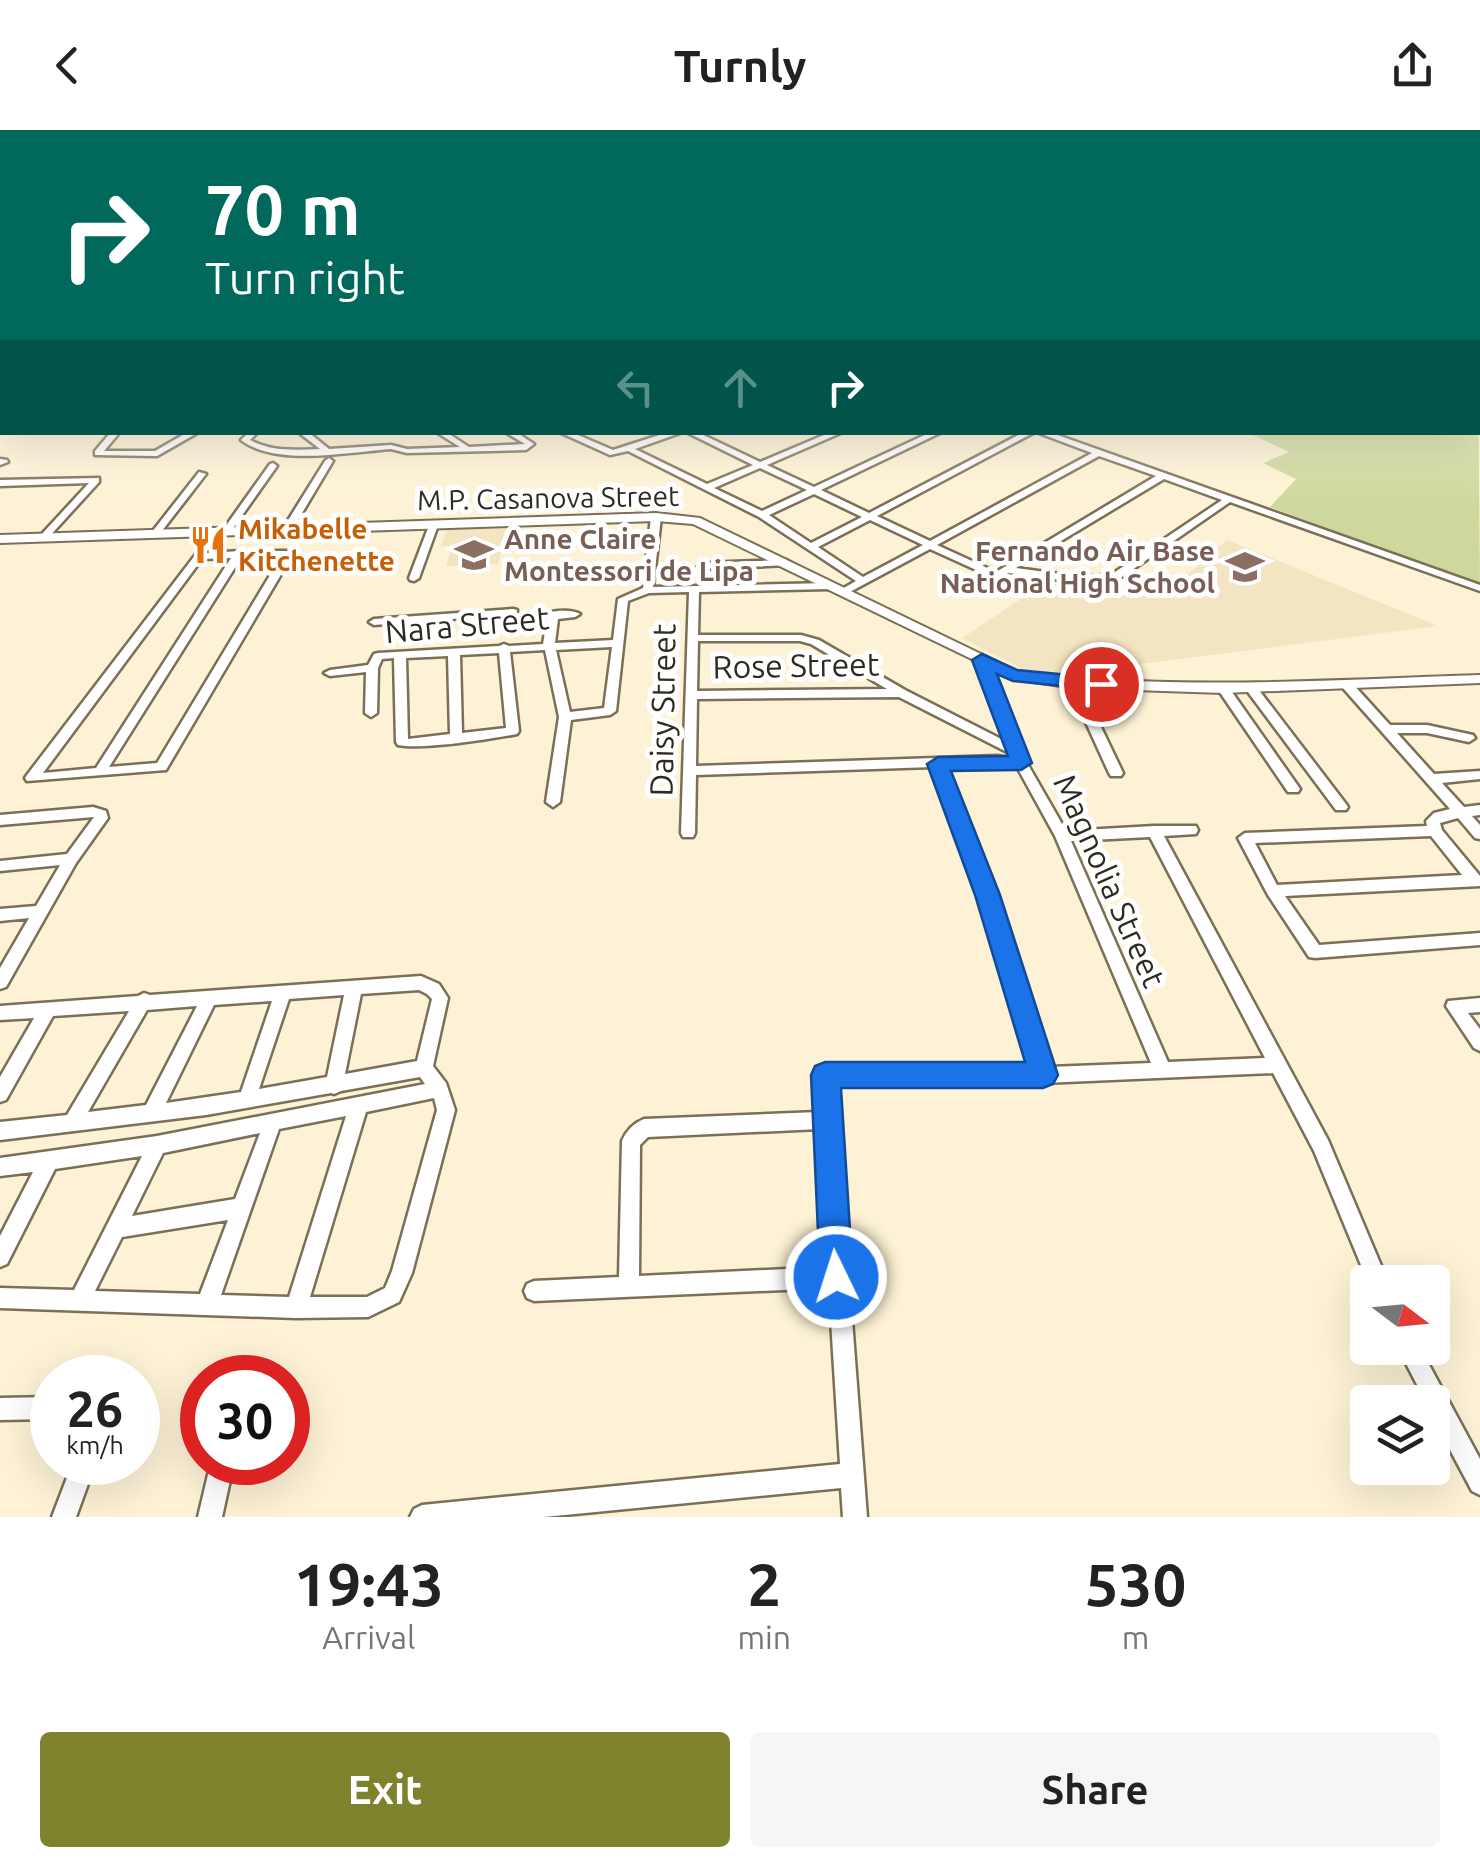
<!DOCTYPE html>
<style>
:root{--surface:#fff;--page:#f6f6f6;--text:#222;--muted:#767676;--accent:#7e822d}
body{margin:0;font-family:Ubuntu,sans-serif;background:var(--page);color:var(--text);height:100vh;display:flex;flex-direction:column;font-size:38px;white-space:nowrap}
*{box-sizing:border-box;margin:0}
p{font-size:32px;color:var(--muted)}
.icon{flex:none;width:55px;height:55px;fill:none;stroke:currentColor;stroke-width:2;stroke-linecap:round;stroke-linejoin:round}
.map{position:relative;height:1387px;overflow:hidden}
.side{display:flex;flex-direction:column;background:var(--surface);flex:1}
.side>*{flex:none}
.top-card{position:absolute;left:0px;top:0px;width:1480px;height:305px;box-shadow:0 10px 40px #0002;background:#00695c;color:#fff;overflow:hidden}
.needle{width:65px;rotate:106deg}
.buttons{position:absolute;left:1350px;top:1135px;display:grid;gap:20px}
.buttons a{display:grid;place-items:center;width:100px;height:100px;border-radius:10px;background:var(--surface);box-shadow:0 10px 40px #0002;font-size:50px}
.speed{position:absolute;left:30px;top:1225px;display:flex;gap:20px;font-size:50px;font-weight:700;text-align:center}
.speed>*{display:grid;place-content:center;width:130px;height:130px;border-radius:50%;background:var(--surface);box-shadow:0 10px 40px #0002;line-height:1}
.speed small{font-size:25px;font-weight:400}
.speed .limit{border:15px solid #d22;background:#fff;color:#111}
.pin{position:absolute;display:grid;place-items:center;width:85px;height:85px;color:#fff;margin:-42px;border:5px solid #fff;border-radius:50%;box-shadow:0 2px 10px #0007}
.me{position:absolute;width:110px;margin:-55px;rotate:356deg;stroke-linejoin:round;filter:drop-shadow(0 0 8px #0008)}
.turn{display:flex;align-items:center;gap:35px;height:210px;padding:0 40px;font-size:45px}
.turn .icon{width:130px;height:130px;stroke-width:2.5}
.turn b{display:block;font-size:70px;line-height:85px}
.lanes{display:flex;align-items:center;height:95px;padding:0 40px;background:#0003;justify-content:center;gap:50px;direction:ltr}
.lanes .off{opacity:.35}
.eta{display:flex;justify-content:space-evenly;align-items:center;height:170px;text-align:center}
.eta b{font-size:60px;font-weight:600;line-height:70px}
.cta{display:flex;gap:20px;margin-top:auto;padding:20px 40px}
.cta a{flex:1;height:115px;border-radius:10px;background:var(--accent);color:#fff;font-size:40px;font-weight:600;line-height:115px;text-align:center}
.cta a+a{background:var(--page);color:var(--text)}
header{display:flex;justify-content:space-between;align-items:center;height:130px;padding:0 40px;background:var(--surface);font-size:45px;font-weight:600}
.map>svg:first-child{display:block}
.built{fill:#f3e4c2}
.green{fill:#ced89c}
.lines{fill:none;stroke-linecap:round;stroke-linejoin:round}
.taxiway{fill:#c9c0a8;fill-rule:evenodd}
.minor-casing{stroke:#7b7057;stroke-width:5}
.tertiary-casing{stroke:#7b7057;stroke-width:4}
.trunk-casing{stroke:#b1587a;stroke-width:6}
.minor{fill:#fff;fill-rule:evenodd}
.tertiary{fill:#fff;fill-rule:evenodd}
.trunk{fill:#fa8ebc;fill-rule:evenodd}
.route{fill:#1a73e8;stroke:#114b97;stroke-width:2.5}
.labels{text-anchor:middle;stroke-width:10;stroke-linejoin:round;paint-order:stroke}
.far-street-label{font-size:28px;fill:#2e2a1f;stroke:#fff}
.far-food-label{font-size:28px;font-weight:bold;fill:#c56008;stroke:#fff;text-anchor:start}
.far-education-label{font-size:28px;font-weight:bold;fill:#785e54;stroke:#fff;text-anchor:start}
.street-label{font-size:32px;fill:#2e2a1f;stroke:#fff}
</style>
<header><svg class="icon" aria-label="back" viewBox="0 0 24 24"><path d="M15 5l-7 7 7 7"/></svg>Turnly<svg class="icon" aria-label="share" viewBox="0 0 24 24"><path d="M12 15V3M7 8l5-5 5 5M5 13v7h14v-7"/></svg></header>
<div class="map">
<svg width="1480" height="1387" viewBox="0 0 1480 1387">
<rect width="100%" height="100%" fill="#fdf2d5"/>
<path class="built" d="M506 398 498 434 446 436 452 416H441L447 400Z
M1227 410 1438 496 1086 541 1028 542 962 508 1045 453 1166 464Z"/>
<path class="green" d="M1478 233 1480 456 1270 377 1296 349 1263 333 1289 322 1249 303 1478 302Z"/>
<g class="lines">
<path class="taxiway" d="M1480 222V234H1478V223Z"/>
<g class="minor-casing">
<path id="minor" d="M0 254H2V260H0Z
M0 265H2V269H0Z
M0 280H2V284H0Z
M0 291H2V295H0Z
M111 302H120L104 321H155L188 302H199L157 326 95 325V321Z
M249 302H258L250 310C271 322 297 320 320 319L298 302H308L329 319 391 315 407 319 460 317 436 302H446L469 317 525 314 505 302H516L534 314 526 320 407 323 391 319C349 322 276 337 241 310Z
M559 302H571L613 320 669 302H683L635 319 707 354 753 335 686 302H697L760 332 831 302H843L767 335 814 357 931 302H942L821 360 869 383 1024 302H1035L877 386 930 411 1092 323 1036 302H1049L1480 455V461L1230 372 1119 449 1083 453 1008 443 996 449 930 419 846 464 842 463V459L856 451 759 387 628 321 610 325ZM1099 326 1156 346 996 442 937 415ZM760 338 807 360 762 381 714 358ZM1164 349 1222 370 1112 444 1083 447 1016 438ZM814 364 862 387 811 413 769 385ZM870 390 923 415 863 447 818 417Z
M329 328 333 331 292 400 284 402 282 400 325 331Z
M0 329 7 330 8 332 0 335Z
M273 333 277 336 229 404H223V400L270 334Z
M199 342 206 344 158 406H152V402Z
M99 348V352L47 409H41V405L89 353 0 356V350Z
M656 384 661 387 653 457 829 453 834 456 829 459 699 462 698 505H801L819 510 905 560 1007 612 976 529 982 526 986 527 1027 633 1066 701 1154 696H1196L1198 700 1196 704 1164 706 1328 1010 1388 1152H1368L1314 1021 1273 943 1043 953H834L867 1387H843L841 1358 544 1387H410L414 1379 422 1375 840 1334 829 1158 534 1171 527 1168 524 1161 527 1154 534 1151 619 1147 622 1011C626 1001 634 993 644 989L818 982 816 945 819 939 825 937H1032L981 765 933 637 696 645 695 703 693 707H683L681 703 689 462 649 463 628 471 616 581 610 585 571 590 560 672 553 677 546 672 559 587 545 520 510 522 519 601 517 604C491 609 422 620 398 615L396 612 394 528 382 529 378 538 377 583 371 587 365 583 366 542 330 546 324 543 330 540 368 535 374 524 378 523 499 516 504 514 509 516 543 514 547 490 537 489 536 487C546 481 570 478 580 484L575 487 558 489 555 513 613 510 618 469 643 458 651 387ZM698 511H800L811 514 887 559 697 561ZM612 517 604 578 570 582 556 520ZM499 523 506 598 462 603 460 525ZM448 526 450 604 408 609 406 528ZM899 567 1011 624 1013 628 997 626 696 636 697 569ZM997 634 1017 637 1055 706 1151 933 1049 937 995 765 945 636ZM1150 707 1265 928 1168 932 1071 711ZM820 999 828 1137 639 1146 640 1015 648 1007Z
M430 393 438 395 419 448 414 451 410 450 409 448Z
M239 421H288L293 424 166 640 27 651 25 648 27 645 196 424ZM281 427 157 633 109 637 241 428ZM231 428 96 638 43 643 202 429Z
M786 430 791 433 789 435 703 439 698 436 703 433Z
M513 479 517 480V484L374 495 369 492 374 489Z
M1074 549 1080 553 1123 643 1121 646H1111L1109 643 1068 553Z
M1347 551 1351 552 1390 595H1427L1473 605 1475 608 1469 612 1427 603H1397L1434 644 1480 641V649L1442 653 1464 677 1480 675V685L1472 686 1480 695V709L1475 708 1458 688 1440 693 1442 700 1480 746V756L1285 766 1319 815 1480 803V815L1315 828 1309 827 1268 765 1238 708 1245 703 1427 696 1426 691 1434 683 1450 679 1343 558V552ZM1431 706 1462 745 1277 755 1255 713Z
M1223 554 1227 555 1298 656 1300 659 1298 662H1288L1217 558Z
M1251 554 1255 555 1346 674 1348 677 1346 680H1336L1245 558Z
M93 677 106 681 108 688 76 733 6 857 0 859V838L29 788 0 791V779L36 776 60 735 0 741V731L67 724 94 687 0 695V685Z
M421 846 439 854 448 868 433 936 446 953 455 980 412 1143 399 1172 368 1187 296 1188 0 1178V1158L74 1160 142 1026 55 1039 7 1134 0 1137V1106L33 1042 0 1046V1028L157 1006 425 954 420 947 341 961 334 964 331 963 206 985 0 1010V992L67 985 129 881 53 886 6 970 0 972V947L34 888 0 890V876L138 866 144 863 150 865ZM419 860 427 864 432 869 417 931 345 944 361 864ZM344 865 327 947 259 959 289 869ZM272 871 241 962 166 973 214 875ZM197 876 146 975 88 982 147 880ZM434 968 437 980 392 1141 385 1158 367 1167H310L366 982ZM346 986 289 1167 221 1165 279 999ZM260 1003 235 1069 132 1086 163 1023ZM228 1090 200 1164 95 1161 122 1107Z
M1480 868V882L1468 883 1480 899V921L1474 918 1446 876 1448 871Z
M1398 1218H1420L1480 1329V1365L1472 1361 1432 1286V1272H1426Z
M52 1267V1289L0 1290V1268Z
M73 1332H96L76 1387H52Z
M211 1332H234L222 1387H198Z"/>
</g>
<g class="tertiary-casing">
<path id="tertiary" d="M656 383 700 388 1016 541C1170 561 1326 550 1480 545V553L1223 563 1074 558 1013 549 693 394 656 391 0 413V405Z"/>
</g>
<g class="trunk-casing">
<path id="trunk" d="M2 268V276L0 277V269Z"/>
</g>
<use href="#minor" class="minor"/>
<use href="#tertiary" class="tertiary"/>
<use href="#trunk" class="trunk"/>
</g>
<linearGradient id="sky" x2="0" y2="1"><stop stop-color="#7cb4ed"/><stop offset="0.48" stop-color="#fef9ec"/><stop offset="1" stop-color="#fef9ec" stop-opacity="0"/></linearGradient>
<rect width="1480" height="372" fill="url(#sky)"/>
<path class="route" d="M982 524 1017 540 1101 548 1111 554 1101 560 1013 551 997 544 1032 633 1021 640 951 641 1000 765 1058 945 1053 954 1043 958H841L853 1147 848 1159 836 1164 825 1159 820 1147 811 945 815 936 825 932H1025L975 765 927 634 938 627 1008 626 972 530Z"/>
<defs>
<g id="restaurant-bare" transform="scale(3)"><path d="M-5-6h1v4h1v-4h1v4h1v-4h1v5L-1.5 .5V6h-2V.5L-5-1ZM5-6V6H3V1.5H1.5Q1.5-4 5-6Z" fill="#e8710a" stroke="#fff" stroke-width="2.5" paint-order="stroke"/></g>
<g id="school-bare" transform="scale(3)"><path d="M0-5L7-2L0 1L-7-2ZM-4 1L0 2.5L4 1V4Q0 6-4 4Z" fill="#8d6e63" stroke="#fff" stroke-width="2.5" paint-order="stroke"/></g>
</defs>
<g fill-rule="evenodd">
<use href="#restaurant-bare" x="208" y="415"/>
<use href="#school-bare" x="474" y="425"/>
<use href="#school-bare" x="1245" y="437"/>
</g>
<g class="labels">
<g class="far-street-label">
<text transform="translate(548 368) rotate(-1)" y="10">M.P. Casanova Street</text>
</g>
<g class="far-food-label">
<text x="238" y="409">Mikabelle<tspan x="238" dy="32">Kitchenette</tspan></text>
</g>
<g class="far-education-label">
<text x="504" y="419">Anne Claire<tspan x="504" dy="32">Montessori de Lipa</tspan></text>
<text x="1215" y="431" text-anchor="end">Fernando Air Base<tspan x="1215" dy="32">National High School</tspan></text>
</g>
<g class="street-label">
<text transform="translate(467 495) rotate(-5)" y="11">Nara Street</text>
<text transform="translate(796 536) rotate(-1)" y="11">Rose Street</text>
<text transform="translate(663 580) rotate(-89)" y="11">Daisy Street</text>
<text transform="translate(1109 751) rotate(66)" y="11">Magnolia Street</text>
</g>
</g>
</svg>
<div class="buttons">
<a><svg class="needle" viewBox="-14 -14 28 28"><path d="M0-13l5 13h-10z" fill="#e53935"/><path d="M0 13l5-13h-10z" fill="#767676"/></svg></a>
<a><svg class="icon" aria-label="layers" viewBox="0 0 24 24"><path d="M12 4l9 5-9 5-9-5zM3 14l9 5 9-5"/></svg></a>
</div>
<div class="speed"><div>26<small>km/h</small></div><div class="limit">30</div></div>
<div class="pin" style="left:1101px;top:554px;background:#d93025"><svg class="icon" aria-label="arrive" viewBox="0 0 24 24"><path d="M6 21V4h12l-3 4 3 4H6"/></svg></div>
<svg class="me" style="left:836px;top:1147px" viewBox="-20 -20 40 40"><circle r="17" fill="#1a73e8" stroke="#fff" stroke-width="3"/><path d="M0-11L8 9 0 5-8 9z" fill="#fff"/></svg>
<div class="top-card">
<div class="turn"><svg class="icon" aria-label="right" viewBox="0 0 24 24"><path d="M7 20v-9h11M14 6l5 5-5 5"/></svg><div><b>70 m</b>Turn right</div></div>
<div class="lanes"><svg class="icon off" aria-label="left" viewBox="0 0 24 24"><path d="M17 20v-9H6M10 6l-5 5 5 5"/></svg><svg class="icon off" aria-label="ahead" viewBox="0 0 24 24"><path d="M12 20V5M6 11l6-6 6 6"/></svg><svg class="icon" aria-label="right" viewBox="0 0 24 24"><path d="M7 20v-9h11M14 6l5 5-5 5"/></svg></div>
</div>
</div>
<section class="side">
<div class="eta">
<div><b>19:43</b><p>Arrival</p></div>
<div><b>2</b><p>min</p></div>
<div><b>530</b><p>m</p></div>
</div>
<div class="cta"><a>Exit</a><a>Share</a></div>
</section>
